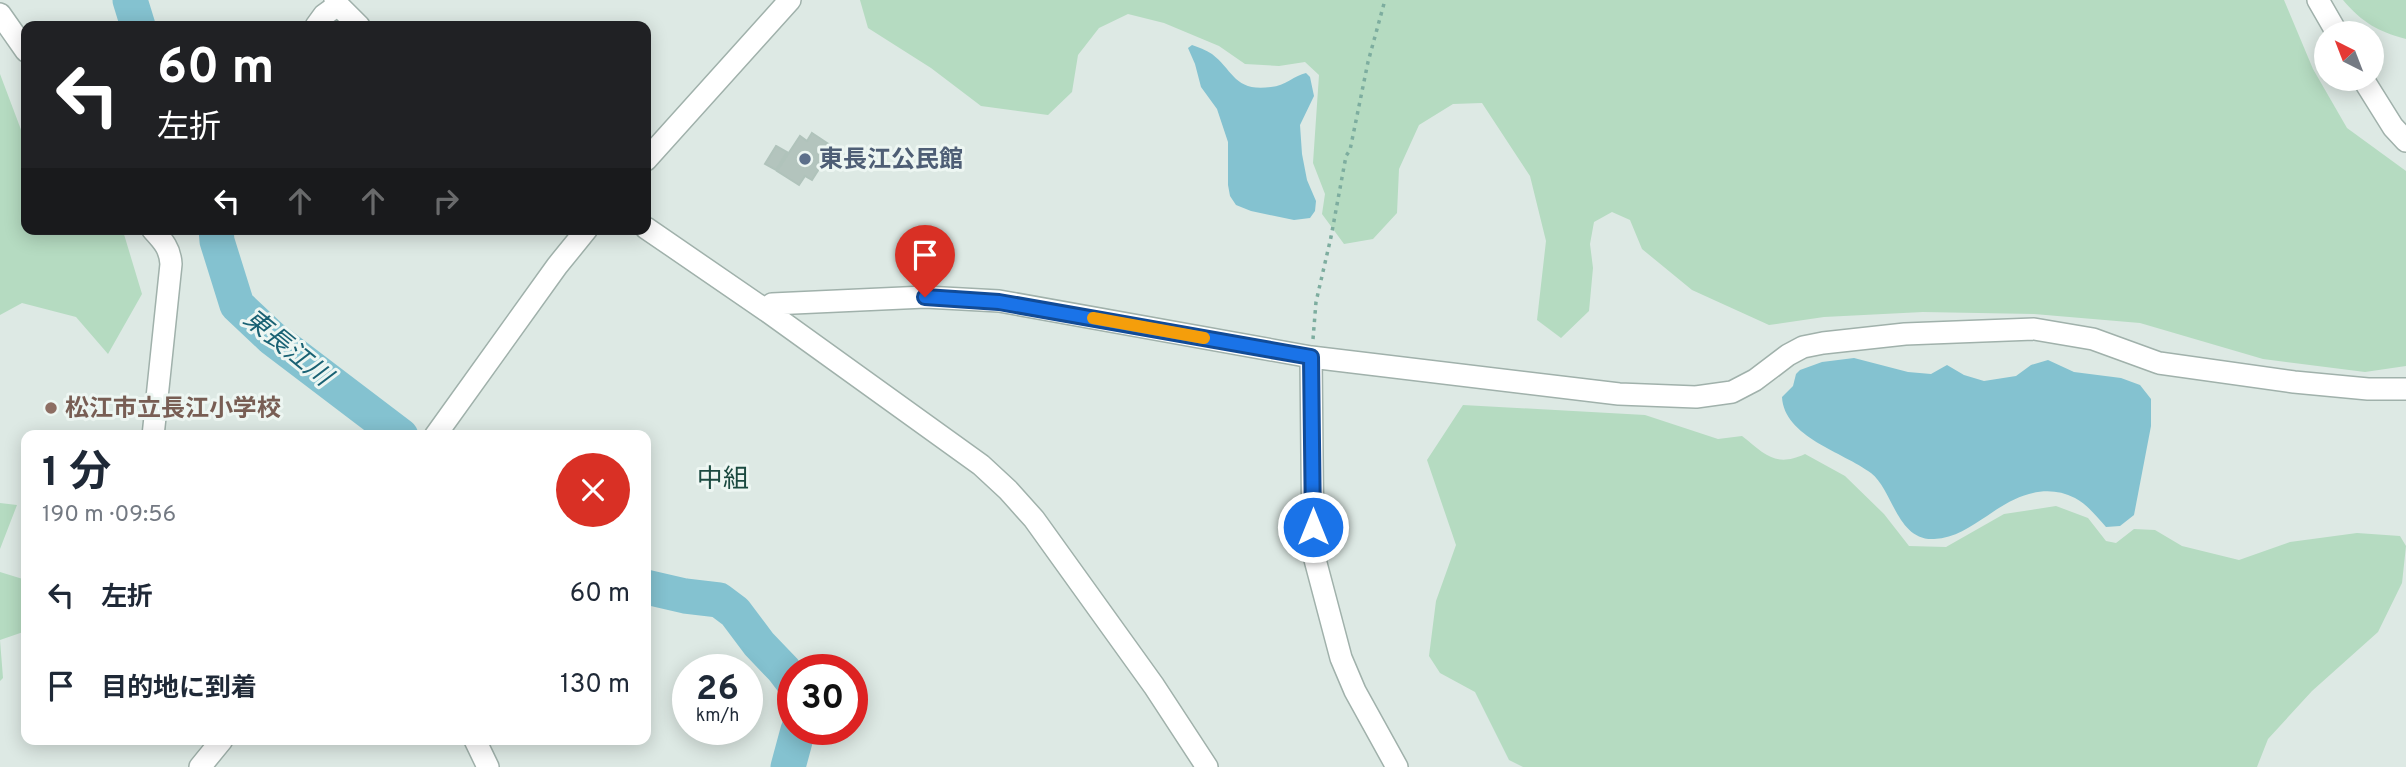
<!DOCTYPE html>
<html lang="ja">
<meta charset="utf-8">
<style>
:root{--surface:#fff;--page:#f2f2f3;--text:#1f2937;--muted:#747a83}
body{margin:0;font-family:Overpass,"Noto Sans JP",sans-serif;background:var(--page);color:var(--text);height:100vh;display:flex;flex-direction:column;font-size:26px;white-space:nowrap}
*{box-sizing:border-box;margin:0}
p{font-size:23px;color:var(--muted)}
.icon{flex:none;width:38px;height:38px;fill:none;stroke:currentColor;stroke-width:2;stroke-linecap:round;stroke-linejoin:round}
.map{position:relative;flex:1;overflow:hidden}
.details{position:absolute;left:21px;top:430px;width:630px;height:315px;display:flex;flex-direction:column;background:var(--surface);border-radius:14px;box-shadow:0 4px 18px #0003}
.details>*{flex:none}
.guide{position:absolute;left:21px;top:21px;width:630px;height:214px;border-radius:14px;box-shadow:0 4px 18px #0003;background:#202124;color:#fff;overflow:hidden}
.needle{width:46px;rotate:318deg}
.fabs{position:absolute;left:2314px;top:21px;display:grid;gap:14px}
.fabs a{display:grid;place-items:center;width:70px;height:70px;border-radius:50%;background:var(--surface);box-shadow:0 4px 18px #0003;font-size:35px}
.speed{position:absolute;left:672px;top:654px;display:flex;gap:14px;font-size:35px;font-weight:700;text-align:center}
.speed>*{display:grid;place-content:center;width:91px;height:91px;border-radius:50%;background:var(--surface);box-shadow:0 4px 18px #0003;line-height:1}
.speed small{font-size:18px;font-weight:400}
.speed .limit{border:10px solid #d22;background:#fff;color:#111}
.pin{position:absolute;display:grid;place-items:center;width:60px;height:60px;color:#fff;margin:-72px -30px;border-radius:50% 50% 50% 0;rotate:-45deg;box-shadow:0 0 7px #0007}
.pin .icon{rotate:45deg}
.me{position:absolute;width:77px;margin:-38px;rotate:0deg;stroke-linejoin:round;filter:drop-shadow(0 0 5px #0008)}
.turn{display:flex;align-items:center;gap:24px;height:147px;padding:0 21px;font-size:32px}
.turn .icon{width:91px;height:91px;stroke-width:2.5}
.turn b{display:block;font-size:49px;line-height:60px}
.lanes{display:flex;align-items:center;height:66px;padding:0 21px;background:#0003;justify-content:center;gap:35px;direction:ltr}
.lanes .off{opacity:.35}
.round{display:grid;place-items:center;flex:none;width:74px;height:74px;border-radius:37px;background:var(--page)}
.headline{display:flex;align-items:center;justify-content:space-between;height:119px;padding:0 21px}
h1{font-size:42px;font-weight:700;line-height:52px}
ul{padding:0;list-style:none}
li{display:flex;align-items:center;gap:21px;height:91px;padding:0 21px}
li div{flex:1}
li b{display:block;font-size:26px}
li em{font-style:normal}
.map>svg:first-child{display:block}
.green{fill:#b5dbc1}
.water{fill:#84c2d0}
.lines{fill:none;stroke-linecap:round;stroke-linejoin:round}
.river{stroke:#84c2d0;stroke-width:35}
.building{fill:#b3c4bd;stroke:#b0c3bb;stroke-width:2}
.minor-casing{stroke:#a0b1ab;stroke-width:24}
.path{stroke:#7dad9f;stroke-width:3.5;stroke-dasharray:3.5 5;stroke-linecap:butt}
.minor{stroke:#fff;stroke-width:21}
.route-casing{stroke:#114b97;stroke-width:18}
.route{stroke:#1a73e8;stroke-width:12}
.slow{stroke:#f59e0b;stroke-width:12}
.service-dot{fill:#5c6f8a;stroke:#edf6f2;stroke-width:2.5}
.education-dot{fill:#8d6e63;stroke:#edf6f2;stroke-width:2.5}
.labels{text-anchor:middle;stroke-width:6;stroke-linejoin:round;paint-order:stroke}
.service-label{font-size:24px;font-weight:bold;fill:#4e5e75;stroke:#edf6f2;text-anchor:start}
.education-label{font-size:24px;font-weight:bold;fill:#785e54;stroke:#edf6f2;text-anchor:start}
.water-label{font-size:26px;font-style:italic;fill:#1a6274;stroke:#edf6f2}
.neighbourhood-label{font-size:26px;fill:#1b4a40;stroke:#edf6f2}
</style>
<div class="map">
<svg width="2406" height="767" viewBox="0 0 2406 767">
<rect width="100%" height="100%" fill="#dde9e4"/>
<path class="green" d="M860 0H2284L2313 69 2347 128 2406 171V366L2365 372 2263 359 2140 323 2034 314 1923 312 1824 317 1769 325 1692 290 1642 249 1630 220 1612 212 1594 222 1590 244 1593 268 1589 311 1561 338 1537 320 1546 241 1530 176 1482 103 1453 104 1419 125 1399 169 1397 213 1373 239 1344 244 1322 214 1325 194 1313 163 1319 75 1305 62 1279 66 1245 64 1219 46 1164 23 1128 14 1099 28 1078 55 1072 92 1048 115 981 106 931 68 868 28Z
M2343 0H2406V39C2377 31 2363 23 2343 0Z
M0 74 23 135 26 137V229H121L123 231 142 294 108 354 76 317 22 303 0 315Z
M1463 405 1645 415 1718 439 1742 436C1765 454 1775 468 1805 454L1845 476 1884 514 1909 546 1946 547 2004 514 2056 506 2088 518 2106 541 2116 543 2134 529 2155 530 2182 546 2239 560 2290 542 2357 533 2400 536 2406 546 2402 583 2378 632 2312 691 2268 739 2257 767H1523L1509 760 1475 692 1440 673 1429 656 1436 601 1456 545 1427 460Z
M0 503 17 505 0 549Z
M0 572 26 580V631L0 640 3 678 0 681Z"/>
<path class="water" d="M1192 45C1198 47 1206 50 1212 54 1234 71 1234 92 1271 87 1285 86 1295 75 1306 73L1310 77 1314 96 1300 125 1302 154 1307 180 1316 201 1315 211 1310 218 1294 220 1251 211 1236 205 1230 196 1228 185V142L1217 109 1201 87 1195 64 1188 48Z
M1854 358 1908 372 1931 374 1947 365 1964 375 1984 381 2016 376 2031 365 2048 360 2074 372 2121 378 2140 385 2151 399V426L2134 515 2120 526 2106 527C2097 517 2087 504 2075 498 2044 482 2013 497 1987 516 1970 527 1955 538 1934 539 1897 541 1893 490 1871 473 1843 452 1784 437 1782 397L1793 386 1796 374 1800 370 1822 362Z"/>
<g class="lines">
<path class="river" d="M130 0 138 26
M216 229 217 241 237 305 272 338 401 436
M646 587 685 596 719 600 735 612 759 644 783 669 793 682
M788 767 798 730"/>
</g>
<path class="building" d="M812 133 833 147 812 180 805 176 799 185 777 171 800 136 807 141Z
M776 146 787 152 776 170 765 164Z"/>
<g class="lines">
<g class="minor-casing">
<path id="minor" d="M335 0 338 5 359 26
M2318 0 2337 33
M0 14 26 51
M316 26 324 15 338 5
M2363 79 2393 127 2406 141
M646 160 790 0
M646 228 767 311 981 465 1008 490 1034 519 1154 686 1207 767
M152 229C163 241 170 248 171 264L153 436
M767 311 772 304 925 297 999 301 1311 357 1619 394 1696 397 1732 392 1755 380 1788 355 1803 347 1823 343 1905 334 2034 329 2093 339 2159 363 2294 382 2368 389H2406
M1311 357 1313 552 1341 658 1355 691 1397 767
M435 436 557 266 587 229
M475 740 488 767
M200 767 222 740"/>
</g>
<path class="path" d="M1313 339 1316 302 1331 237 1346 156 1350 150 1368 62 1385 0"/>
<use href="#minor" class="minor"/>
</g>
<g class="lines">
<g class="route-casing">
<path id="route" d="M925 297 999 302 1311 357 1313 527"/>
</g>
<use href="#route" class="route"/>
<path class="slow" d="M1093 318 1204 338"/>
</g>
<circle class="service-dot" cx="805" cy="159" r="7"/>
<circle class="education-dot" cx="51" cy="408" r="7"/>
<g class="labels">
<g class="service-label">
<text x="819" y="167">東長江公民館</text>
</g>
<g class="education-label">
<text x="65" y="416">松江市立長江小学校</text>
</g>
<g class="water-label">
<text transform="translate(288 347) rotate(39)" y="9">東長江川</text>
</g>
<g class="neighbourhood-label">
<text x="723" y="487">中組</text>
</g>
</g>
</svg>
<div class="fabs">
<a><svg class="needle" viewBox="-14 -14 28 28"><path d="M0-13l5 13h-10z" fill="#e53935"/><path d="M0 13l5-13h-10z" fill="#747a83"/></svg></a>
</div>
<div class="speed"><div>26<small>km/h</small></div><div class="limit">30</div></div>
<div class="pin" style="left:925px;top:297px;background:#d93025"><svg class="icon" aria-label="arrive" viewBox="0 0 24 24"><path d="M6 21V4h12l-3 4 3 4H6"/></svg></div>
<svg class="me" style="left:1313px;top:527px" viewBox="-20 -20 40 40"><circle r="17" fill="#1a73e8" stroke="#fff" stroke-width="3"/><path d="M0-11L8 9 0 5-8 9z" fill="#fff"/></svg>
<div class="guide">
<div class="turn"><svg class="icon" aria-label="left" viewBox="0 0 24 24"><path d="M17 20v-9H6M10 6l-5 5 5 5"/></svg><div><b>60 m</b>左折</div></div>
<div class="lanes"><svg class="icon" aria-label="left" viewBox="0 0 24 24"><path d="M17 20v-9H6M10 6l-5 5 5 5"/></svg><svg class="icon off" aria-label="ahead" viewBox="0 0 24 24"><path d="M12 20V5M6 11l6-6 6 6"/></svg><svg class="icon off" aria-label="ahead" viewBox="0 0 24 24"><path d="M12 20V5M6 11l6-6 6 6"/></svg><svg class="icon off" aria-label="right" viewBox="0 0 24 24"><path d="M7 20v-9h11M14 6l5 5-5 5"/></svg></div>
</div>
<section class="details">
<div class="headline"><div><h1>1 分</h1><p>190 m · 09:56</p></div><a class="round" style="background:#d93025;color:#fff"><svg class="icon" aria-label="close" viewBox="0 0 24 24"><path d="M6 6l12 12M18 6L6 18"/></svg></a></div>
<ul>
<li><svg class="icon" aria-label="left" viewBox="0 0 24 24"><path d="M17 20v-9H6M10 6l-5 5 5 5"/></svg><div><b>左折</b></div><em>60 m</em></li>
<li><svg class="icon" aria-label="arrive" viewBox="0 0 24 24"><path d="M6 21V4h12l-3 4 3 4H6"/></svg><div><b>目的地に到着</b></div><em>130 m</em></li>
</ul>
</section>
</div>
